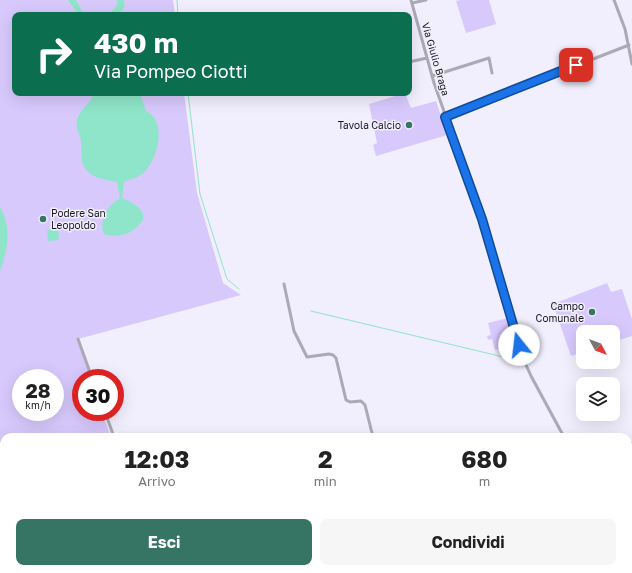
<!DOCTYPE html>
<html lang="it">
<style>
:root{--surface:#fff;--page:#f6f6f6;--text:#222;--muted:#767676;--accent:#367563}
body{margin:0;font-family:"Golos Text",sans-serif;background:var(--page);color:var(--text);height:100vh;display:flex;flex-direction:column;font-size:15px;white-space:nowrap}
*{box-sizing:border-box;margin:0}
p{font-size:13px;color:var(--muted)}
.icon{flex:none;width:22px;height:22px;fill:none;stroke:currentColor;stroke-width:2;stroke-linecap:round;stroke-linejoin:round}
.map{position:relative;flex:1;overflow:hidden}
.side{position:absolute;left:0px;top:433px;width:632px;height:140px;display:flex;flex-direction:column;background:var(--surface);border-radius:12px 12px 0 0;box-shadow:0 4px 16px #0002}
.side>*{flex:none}
.guide{position:absolute;left:12px;top:12px;width:400px;height:84px;border-radius:8px;box-shadow:0 4px 16px #0002;background:#0b6e4f;color:#fff;overflow:hidden}
.needle{width:26px;rotate:131deg}
.fabs{position:absolute;left:576px;top:325px;display:grid;gap:8px}
.fabs a{display:grid;place-items:center;width:44px;height:44px;border-radius:8px;background:var(--surface);box-shadow:0 4px 16px #0002;font-size:20px}
.speed{position:absolute;left:12px;top:369px;display:flex;gap:8px;font-size:20px;font-weight:700;text-align:center}
.speed>*{display:grid;place-content:center;width:52px;height:52px;border-radius:50%;background:var(--surface);box-shadow:0 4px 16px #0002;line-height:1}
.speed small{font-size:10px;font-weight:400}
.speed .limit{border:6px solid #d22;background:#fff;color:#111}
.pin{position:absolute;display:grid;place-items:center;width:34px;height:34px;color:#fff;margin:-17px;border-radius:8px;box-shadow:0 2px 6px #0006}
.me{position:absolute;width:44px;margin:-22px;rotate:344deg;stroke-linejoin:round;filter:drop-shadow(0 0 3px #0008)}
.turn{display:flex;align-items:center;gap:14px;height:84px;padding:0 16px;font-size:18px}
.turn .icon{width:52px;height:52px;stroke-width:2.5}
.turn b{display:block;font-size:28px;line-height:34px}
.eta{display:flex;justify-content:space-evenly;align-items:center;height:68px;text-align:center}
.eta b{font-size:24px;font-weight:700;line-height:28px}
.action{display:flex;gap:8px;margin-top:auto;padding:8px 16px}
.action a{flex:1;height:46px;border-radius:8px;background:var(--accent);color:#fff;font-size:16px;font-weight:700;line-height:46px;text-align:center}
.action a+a{background:var(--page);color:var(--text)}
.map>svg:first-child{display:block}
.green{fill:#d7c9fc;fill-rule:evenodd}
.water{fill:#8fe5c9}
.lines{fill:none;stroke-linecap:round;stroke-linejoin:round}
.stream{stroke:#8fe5c9;stroke-width:1}
.street{stroke:#aba9b4;stroke-width:3}
.secondary{stroke:#8a8796;stroke-width:4.5}
.route-casing{stroke:#114b97;stroke-width:10}
.route{stroke:#1a73e8;stroke-width:7}
.poi-dot{fill:#367563;stroke:#f1eefd;stroke-width:1.5}
.labels{text-anchor:middle;stroke-width:3;stroke-linejoin:round;paint-order:stroke}
.street-label{font-size:10px;fill:#1a1820;stroke:#f1eefd}
.poi-label{font-size:10px;fill:#1a1820;stroke:#f1eefd;text-anchor:end}
</style>
<div class="map">
<svg width="632" height="573" viewBox="0 0 632 573">
<rect width="100%" height="100%" fill="#f1eefd"/>
<path class="green" d="M0 0H173L175 15H15V93H184L197 193 223 283 241 295 78 339 91 378H81V412H102L111 437H4V565L0 567ZM21 378H55V412H21Z
M460 0H489L496 24 466 33 456 1Z
M405 93 411 108 436 101 447 135 376 156 373 145 377 143 369 104Z
M607 283 611 292 622 289 632 319V336L613 342V332H583V352L571 356 553 304Z
M508 318 516 345 495 350 492 339 488 340 487 336 491 335 488 323Z"/>
<path class="water" d="M68 0H76L84 15H78L76 11Z
M115 0H124C127 12 117 15 107 15L116 7 118 2Z
M94 93H140L146 111C149 113 153 115 155 119 164 134 155 164 142 174 137 178 130 179 124 182L122 198C129 201 141 206 143 215 144 220 141 223 138 226 129 235 116 238 104 234 98 222 109 202 120 199L117 182C103 179 86 178 82 161 81 154 82 147 81 140 79 133 75 125 77 119 80 109 91 103 94 93Z
M0 207C12 228 8 249 0 271Z
M58 228 59 240 48 241 47 230Z"/>
<g class="lines">
<path class="stream" d="M177 0 178 15
M188 93 200 194 227 279 239 289
M311 311 520 361"/>
<path class="street" d="M411 0 434 83 482 219 523 358 531 376 564 437
M614 0 625 29 632 64
M412 3 426 0
M409 62 427 58
M432 76 489 58 492 73
M445 117 629 45
M284 284 294 331 307 357 329 354 333 355 336 358 346 400 350 402 361 401 365 405 373 437
M78 339 92 378
M105 412 114 437
M628 554 632 566
M153 569 154 573
M273 569 275 573
M462 569 464 573"/>
<path class="secondary" d="M628 445 632 444
M307 573 321 569"/>
</g>
<g class="lines">
<g class="route-casing">
<path id="route" d="M519 345 482 219 445 117 576 65"/>
</g>
<use href="#route" class="route"/>
</g>
<g class="poi-dot">
<circle cx="409" cy="125" r="4"/>
<circle cx="43" cy="219" r="4"/>
<circle cx="592" cy="312" r="4"/>
</g>
<g class="labels">
<g class="street-label">
<text transform="translate(436 59) rotate(74)" y="4">Via Giulio Braga</text>
</g>
<g class="poi-label">
<text x="401" y="129">Tavola Calcio</text>
<text x="51" y="217" text-anchor="start">Podere San<tspan x="51" dy="12">Leopoldo</tspan></text>
<text x="584" y="310">Campo<tspan x="584" dy="12">Comunale</tspan></text>
</g>
</g>
</svg>
<div class="fabs">
<a><svg class="needle" viewBox="-14 -14 28 28"><path d="M0-13l5 13h-10z" fill="#e53935"/><path d="M0 13l5-13h-10z" fill="#767676"/></svg></a>
<a><svg class="icon" aria-label="layers" viewBox="0 0 24 24"><path d="M12 4l9 5-9 5-9-5zM3 14l9 5 9-5"/></svg></a>
</div>
<div class="speed"><div>28<small>km/h</small></div><div class="limit">30</div></div>
<div class="pin" style="left:576px;top:65px;background:#d93025"><svg class="icon" aria-label="arrive" viewBox="0 0 24 24"><path d="M6 21V4h12l-3 4 3 4H6"/></svg></div>
<svg class="me" style="left:519px;top:345px" viewBox="-20 -20 40 40"><circle r="19" fill="#fff"/><path d="M0-13L10 11 0 6-10 11z" fill="#1a73e8"/></svg>
<div class="guide">
<div class="turn"><svg class="icon" aria-label="right" viewBox="0 0 24 24"><path d="M7 20v-9h11M14 6l5 5-5 5"/></svg><div><b>430 m</b>Via Pompeo Ciotti</div></div>
</div>
<section class="side">
<div class="eta">
<div><b>12:03</b><p>Arrivo</p></div>
<div><b>2</b><p>min</p></div>
<div><b>680</b><p>m</p></div>
</div>
<div class="action"><a>Esci</a><a>Condividi</a></div>
</section>
</div>
